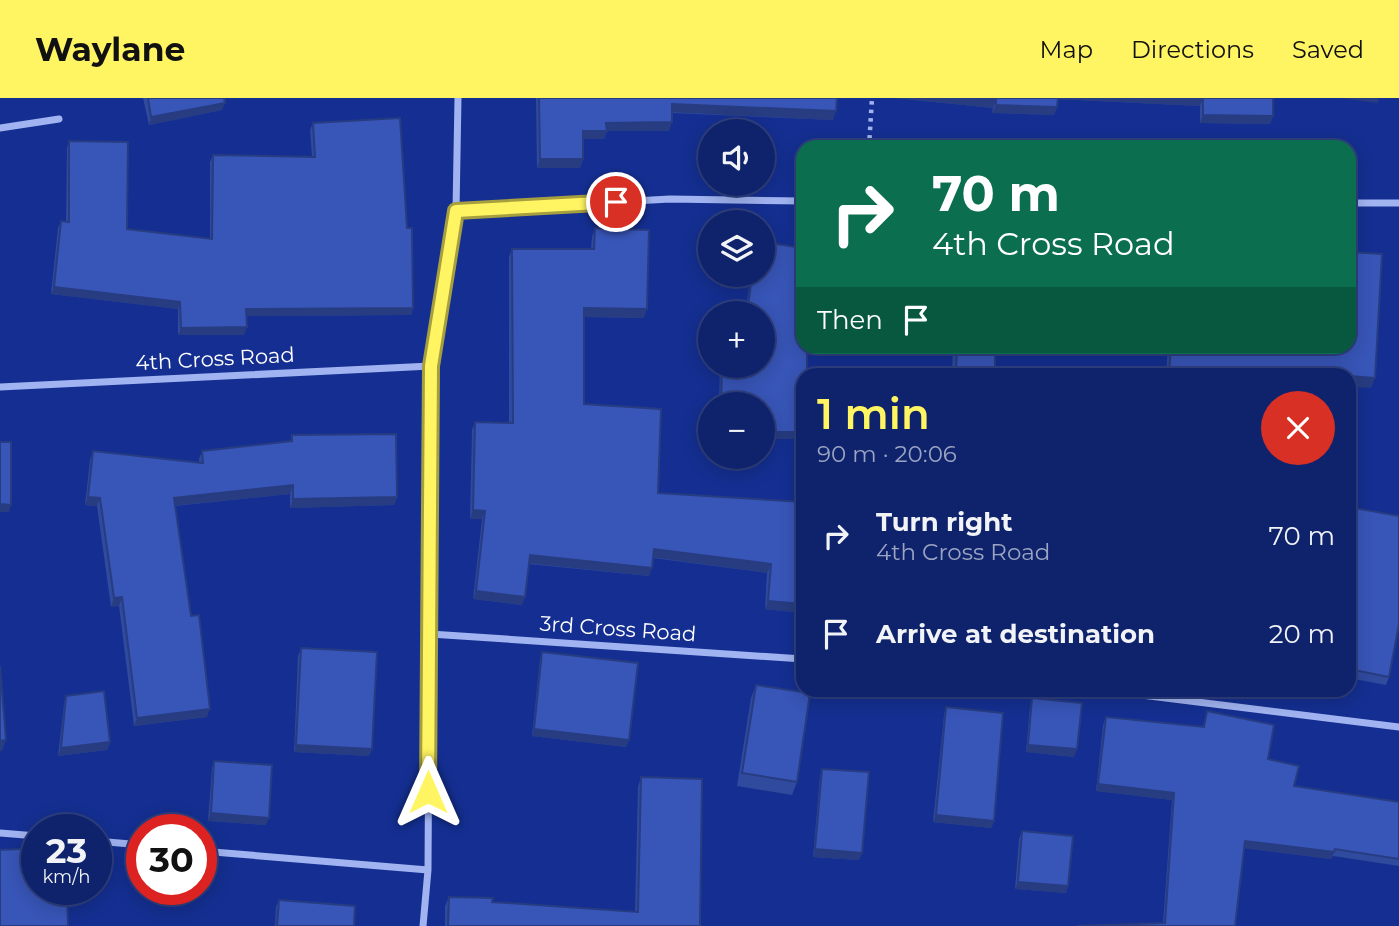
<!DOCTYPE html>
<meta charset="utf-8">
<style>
:root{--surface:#0f236d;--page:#1d2f75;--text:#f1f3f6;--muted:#9ba4c2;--line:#2f4080;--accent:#fff461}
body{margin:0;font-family:Montserrat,sans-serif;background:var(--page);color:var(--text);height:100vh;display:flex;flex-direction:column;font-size:26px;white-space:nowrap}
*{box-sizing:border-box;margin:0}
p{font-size:23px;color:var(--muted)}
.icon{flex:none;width:38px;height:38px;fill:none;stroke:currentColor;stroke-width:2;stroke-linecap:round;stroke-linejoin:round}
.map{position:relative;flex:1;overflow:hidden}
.details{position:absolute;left:796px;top:270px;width:560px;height:329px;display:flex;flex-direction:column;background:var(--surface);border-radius:21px;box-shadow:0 4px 18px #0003,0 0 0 2px var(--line)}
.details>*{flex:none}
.guide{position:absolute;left:796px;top:42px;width:560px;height:214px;border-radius:21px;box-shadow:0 4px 18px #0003,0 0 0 2px var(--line);background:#0b6e4f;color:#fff;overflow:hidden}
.buttons{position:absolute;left:698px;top:21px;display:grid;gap:14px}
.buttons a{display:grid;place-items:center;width:77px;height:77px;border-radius:50%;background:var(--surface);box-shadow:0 4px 18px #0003,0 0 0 2px var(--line);font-size:35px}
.speed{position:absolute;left:21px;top:716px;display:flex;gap:14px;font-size:35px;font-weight:700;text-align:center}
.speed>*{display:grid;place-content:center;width:91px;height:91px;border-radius:50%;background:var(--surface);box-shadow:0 4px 18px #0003,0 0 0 2px var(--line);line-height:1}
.speed small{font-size:18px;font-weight:400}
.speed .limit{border:10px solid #d22;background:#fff;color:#111}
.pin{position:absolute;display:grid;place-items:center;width:60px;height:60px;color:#fff;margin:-30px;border:4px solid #fff;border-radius:50%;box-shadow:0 2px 7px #0007}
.me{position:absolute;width:77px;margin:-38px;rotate:0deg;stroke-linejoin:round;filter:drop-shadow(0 0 5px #0008)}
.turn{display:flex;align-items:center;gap:24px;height:147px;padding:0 21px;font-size:32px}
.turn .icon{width:91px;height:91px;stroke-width:2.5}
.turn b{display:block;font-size:49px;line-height:60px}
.then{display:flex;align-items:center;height:66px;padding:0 21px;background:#0003;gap:14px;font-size:26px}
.round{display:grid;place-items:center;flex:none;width:74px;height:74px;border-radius:37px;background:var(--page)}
.head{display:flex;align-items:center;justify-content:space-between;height:119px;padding:0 21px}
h1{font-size:42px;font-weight:600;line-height:52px;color:var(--accent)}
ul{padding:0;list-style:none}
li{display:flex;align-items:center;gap:21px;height:98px;padding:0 21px}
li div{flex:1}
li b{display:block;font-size:26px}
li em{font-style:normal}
header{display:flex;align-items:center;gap:42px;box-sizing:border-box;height:98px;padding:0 35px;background:var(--accent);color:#111}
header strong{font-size:33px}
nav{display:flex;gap:38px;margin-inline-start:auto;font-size:24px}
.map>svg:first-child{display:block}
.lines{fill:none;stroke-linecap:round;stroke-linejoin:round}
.path{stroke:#a1b4f1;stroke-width:4.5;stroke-dasharray:3.5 5;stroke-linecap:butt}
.minor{stroke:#a1b4f1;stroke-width:7}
.wall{fill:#304a9e}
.shaded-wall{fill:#273c81}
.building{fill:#3856b8;stroke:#273c81;stroke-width:2}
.route-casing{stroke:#a69f3f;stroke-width:18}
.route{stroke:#fff461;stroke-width:12}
.labels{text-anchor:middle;stroke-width:6;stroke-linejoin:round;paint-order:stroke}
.street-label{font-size:21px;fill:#fff;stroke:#142f91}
</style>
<header>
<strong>Waylane</strong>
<nav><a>Map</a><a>Directions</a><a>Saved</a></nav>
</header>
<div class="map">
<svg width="1399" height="828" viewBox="0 0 1399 828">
<rect width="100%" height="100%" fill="#142f91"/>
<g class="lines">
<path class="path" d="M869 49 872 0"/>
<path class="minor" d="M0 30 59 21
M1349 105H1399
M456 113 670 101 803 103
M0 289 431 268
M430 536 803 561
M1101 592 1399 629
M0 735 37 738
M96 743 142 747
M201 753 428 772
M423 828 428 772 431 268 456 113 458 0"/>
</g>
<path class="wall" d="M143 0H224L222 12 149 27Z
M536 0H837L833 22 672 15 669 33H607L604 41H583V61L580 70H537Z
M895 0H1273V18L1270 26 1200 25V8L1058 1 1057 9 1054 17 992 15 993 10Z
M313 25 407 130 413 210 411 217 246 218 244 237H178V211L51 196 58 130 61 123 66 124 67 50 69 43 127 131 210 141V64L213 57 312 59 310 32Z
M595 130 644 220 584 219V306L658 395 803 404V515L765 511 767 475 653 460 649 478 529 466 522 507 473 501 482 421H470L472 332 475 324 509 325V159L512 151H591L592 139Z
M751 177H763L803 276V341L763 306H719L720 268H763V215H745Z
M953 248H995V276H952Z
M1168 248H1349L1371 290 1349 276H1166Z
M292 337 397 399 394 407 290 410V396L175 408 191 518 207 619 134 628 119 508 111 509 97 408 85 407 90 362 93 353 199 365V361L202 353 290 344Z
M1349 409 1399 418V531L1389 579 1386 587 1349 580Z
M301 550 372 651 369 658 294 654 298 558Z
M542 554 629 642 626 649 532 638 540 561Z
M756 587 797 684 792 697 737 688 751 600Z
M66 598 110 644 107 652 58 658 64 606Z
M1032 600 1074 659 1026 654 1030 608Z
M946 609 994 723 991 730 933 724 944 617Z
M1207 613 1268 661 1294 688 1399 704V768L1333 758 1331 761 1244 750 1235 828 1163 825 1172 702 1096 693 1103 627 1106 619 1203 629Z
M214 663 266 727 208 723 212 670Z
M822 671 862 755 859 762 813 759 820 678Z
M641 679 700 828H702H445V808L449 799 492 804 635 814 638 689Z
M1022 733 1068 788 1066 795 1015 791 1019 741Z
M279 802 354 828H275L276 809Z"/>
<path class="shaded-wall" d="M895 0H980L996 2 993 10Z
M1055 0H1203L1200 8 1055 1Z
M1341 0H1379L1378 5Z
M225 5 222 12 149 27 151 19Z
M672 6 836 13 833 22 669 14Z
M996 7 1057 9 1054 17 992 15Z
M1203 17 1273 18 1270 26 1200 25Z
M672 24 669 33H607L604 41H580L583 33 606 25Z
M540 61H583L580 70H537Z
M54 189 180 204 178 211 51 196Z
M413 210 411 217 244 218 246 211Z
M584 210 647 211 644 220 581 219Z
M247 229 244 237H178L181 230Z
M1238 270 1328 276H1236Z
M1349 278 1375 280 1371 290 1349 289Z
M763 334H803V341H763Z
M293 387 290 396 171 408 174 400Z
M88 399 100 400 97 408 85 407Z
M397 399 394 407 290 410 293 401Z
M0 406 11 407 9 414H0Z
M473 412 485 413 482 421H470Z
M654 451 771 466 767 475 651 459Z
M530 457 652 470 649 478 527 465Z
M476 493 525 499 522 507 473 501Z
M122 499 119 508 111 509 114 500Z
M768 503 803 506V515L765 511Z
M210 611 207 619 134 628 137 620Z
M534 631 629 642 626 649 532 638Z
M6 642 2 653H0V643Z
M110 644 107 652 58 658 61 650Z
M296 647 372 651 369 658 294 654Z
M1028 647 1077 651 1074 659 1026 654Z
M1098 686 1174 695 1172 702 1096 693Z
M211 715 269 720 266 727 208 723Z
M936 717 994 723 991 730 933 724Z
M1245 743 1334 754 1331 761 1242 750Z
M815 751 862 755 859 762 813 759Z
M1018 784 1068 788 1066 795 1015 791Z"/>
<path class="building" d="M148 0H224L225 5 151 19Z
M539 0H837L836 13 672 6V24L606 25 607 33H583V61H540Z
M980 0H1058L1057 9 996 7V2Z
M1203 0H1273V18L1203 17Z
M400 20 407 130H412L413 210 246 211 247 229 181 230 180 204 54 189 61 123 69 124V43L128 44 127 131 212 141 213 57 315 59 313 25Z
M595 130 649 132 647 211 584 210V306L661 311 658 395 803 404V506L768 503 771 466 654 451 652 470 530 457 525 499 476 493 485 413 473 412 475 324 513 325 512 151H594Z
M763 144 803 150V248H807V276H803V334H763V306H721L722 268H763V215H747L752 177H763Z
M1349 154 1382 156 1375 280 1349 278V276H1328L1238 270V276H1169L1171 248H1349Z
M957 248H995V276H956Z
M396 336 397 399 293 401V387L174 400 191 518 199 517 210 611 137 620 122 499 114 500 100 400 88 399 93 353 203 365 202 353 292 343V337Z
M0 344H11V407L0 406Z
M1349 409 1399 418V526L1389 579 1349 571Z
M301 550 377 554 372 651 296 647Z
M542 554 638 565 629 642 534 631Z
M0 568 6 642 0 643Z
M756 587 810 595 797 684 742 675Z
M104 593 110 644 61 650 66 598Z
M1032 600 1082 605 1077 651 1028 647Z
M946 609 1003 615 994 723 936 717Z
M1207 613 1274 627 1268 661 1299 668 1294 688 1399 704V761L1335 751 1334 754 1245 743 1235 828H1077L1165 825 1174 695 1098 686 1106 619 1204 629Z
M214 663 272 667 269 720 211 715Z
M822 671 869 674 862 755 815 751Z
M641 679 702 681 700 828H702H448L449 799 493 800 492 804 638 814Z
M1022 733 1073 738 1068 788 1018 784Z
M37 750V791H67L68 828H0V752Z
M279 802 355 808 354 828H277Z"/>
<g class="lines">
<g class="route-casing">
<path id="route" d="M428 694 431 268 456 113 616 104"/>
</g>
<use href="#route" class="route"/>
</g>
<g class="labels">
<g class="street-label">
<text transform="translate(215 261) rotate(-3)" y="7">4th Cross Road</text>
<text transform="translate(618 531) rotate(4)" y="7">3rd Cross Road</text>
</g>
</g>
</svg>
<div class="buttons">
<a><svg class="icon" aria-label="sound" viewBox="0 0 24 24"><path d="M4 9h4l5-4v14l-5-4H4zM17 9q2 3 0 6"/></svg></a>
<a><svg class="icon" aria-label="layers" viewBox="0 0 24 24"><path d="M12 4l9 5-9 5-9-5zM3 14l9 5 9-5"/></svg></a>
<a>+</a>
<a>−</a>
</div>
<div class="speed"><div>23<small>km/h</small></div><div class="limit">30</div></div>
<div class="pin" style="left:616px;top:104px;background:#d93025"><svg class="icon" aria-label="arrive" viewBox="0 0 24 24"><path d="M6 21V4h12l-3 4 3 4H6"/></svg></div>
<svg class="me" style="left:428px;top:694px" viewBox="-20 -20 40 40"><path d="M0-17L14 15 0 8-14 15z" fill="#fff461" stroke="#fff" stroke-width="4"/></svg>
<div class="guide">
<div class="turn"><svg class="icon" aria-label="right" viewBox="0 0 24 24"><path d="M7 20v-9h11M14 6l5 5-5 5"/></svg><div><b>70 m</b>4th Cross Road</div></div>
<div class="then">Then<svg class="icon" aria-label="arrive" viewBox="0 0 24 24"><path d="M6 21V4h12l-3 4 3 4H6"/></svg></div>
</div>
<section class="details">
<div class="head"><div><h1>1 min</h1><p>90 m · 20:06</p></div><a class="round" style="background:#d93025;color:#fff"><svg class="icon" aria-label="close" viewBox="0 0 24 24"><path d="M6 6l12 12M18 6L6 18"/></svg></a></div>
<ul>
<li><svg class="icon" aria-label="right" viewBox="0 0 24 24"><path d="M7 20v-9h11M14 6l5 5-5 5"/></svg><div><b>Turn right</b><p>4th Cross Road</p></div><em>70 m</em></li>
<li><svg class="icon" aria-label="arrive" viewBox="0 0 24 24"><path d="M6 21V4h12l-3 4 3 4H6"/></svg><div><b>Arrive at destination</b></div><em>20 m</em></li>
</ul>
</section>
</div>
